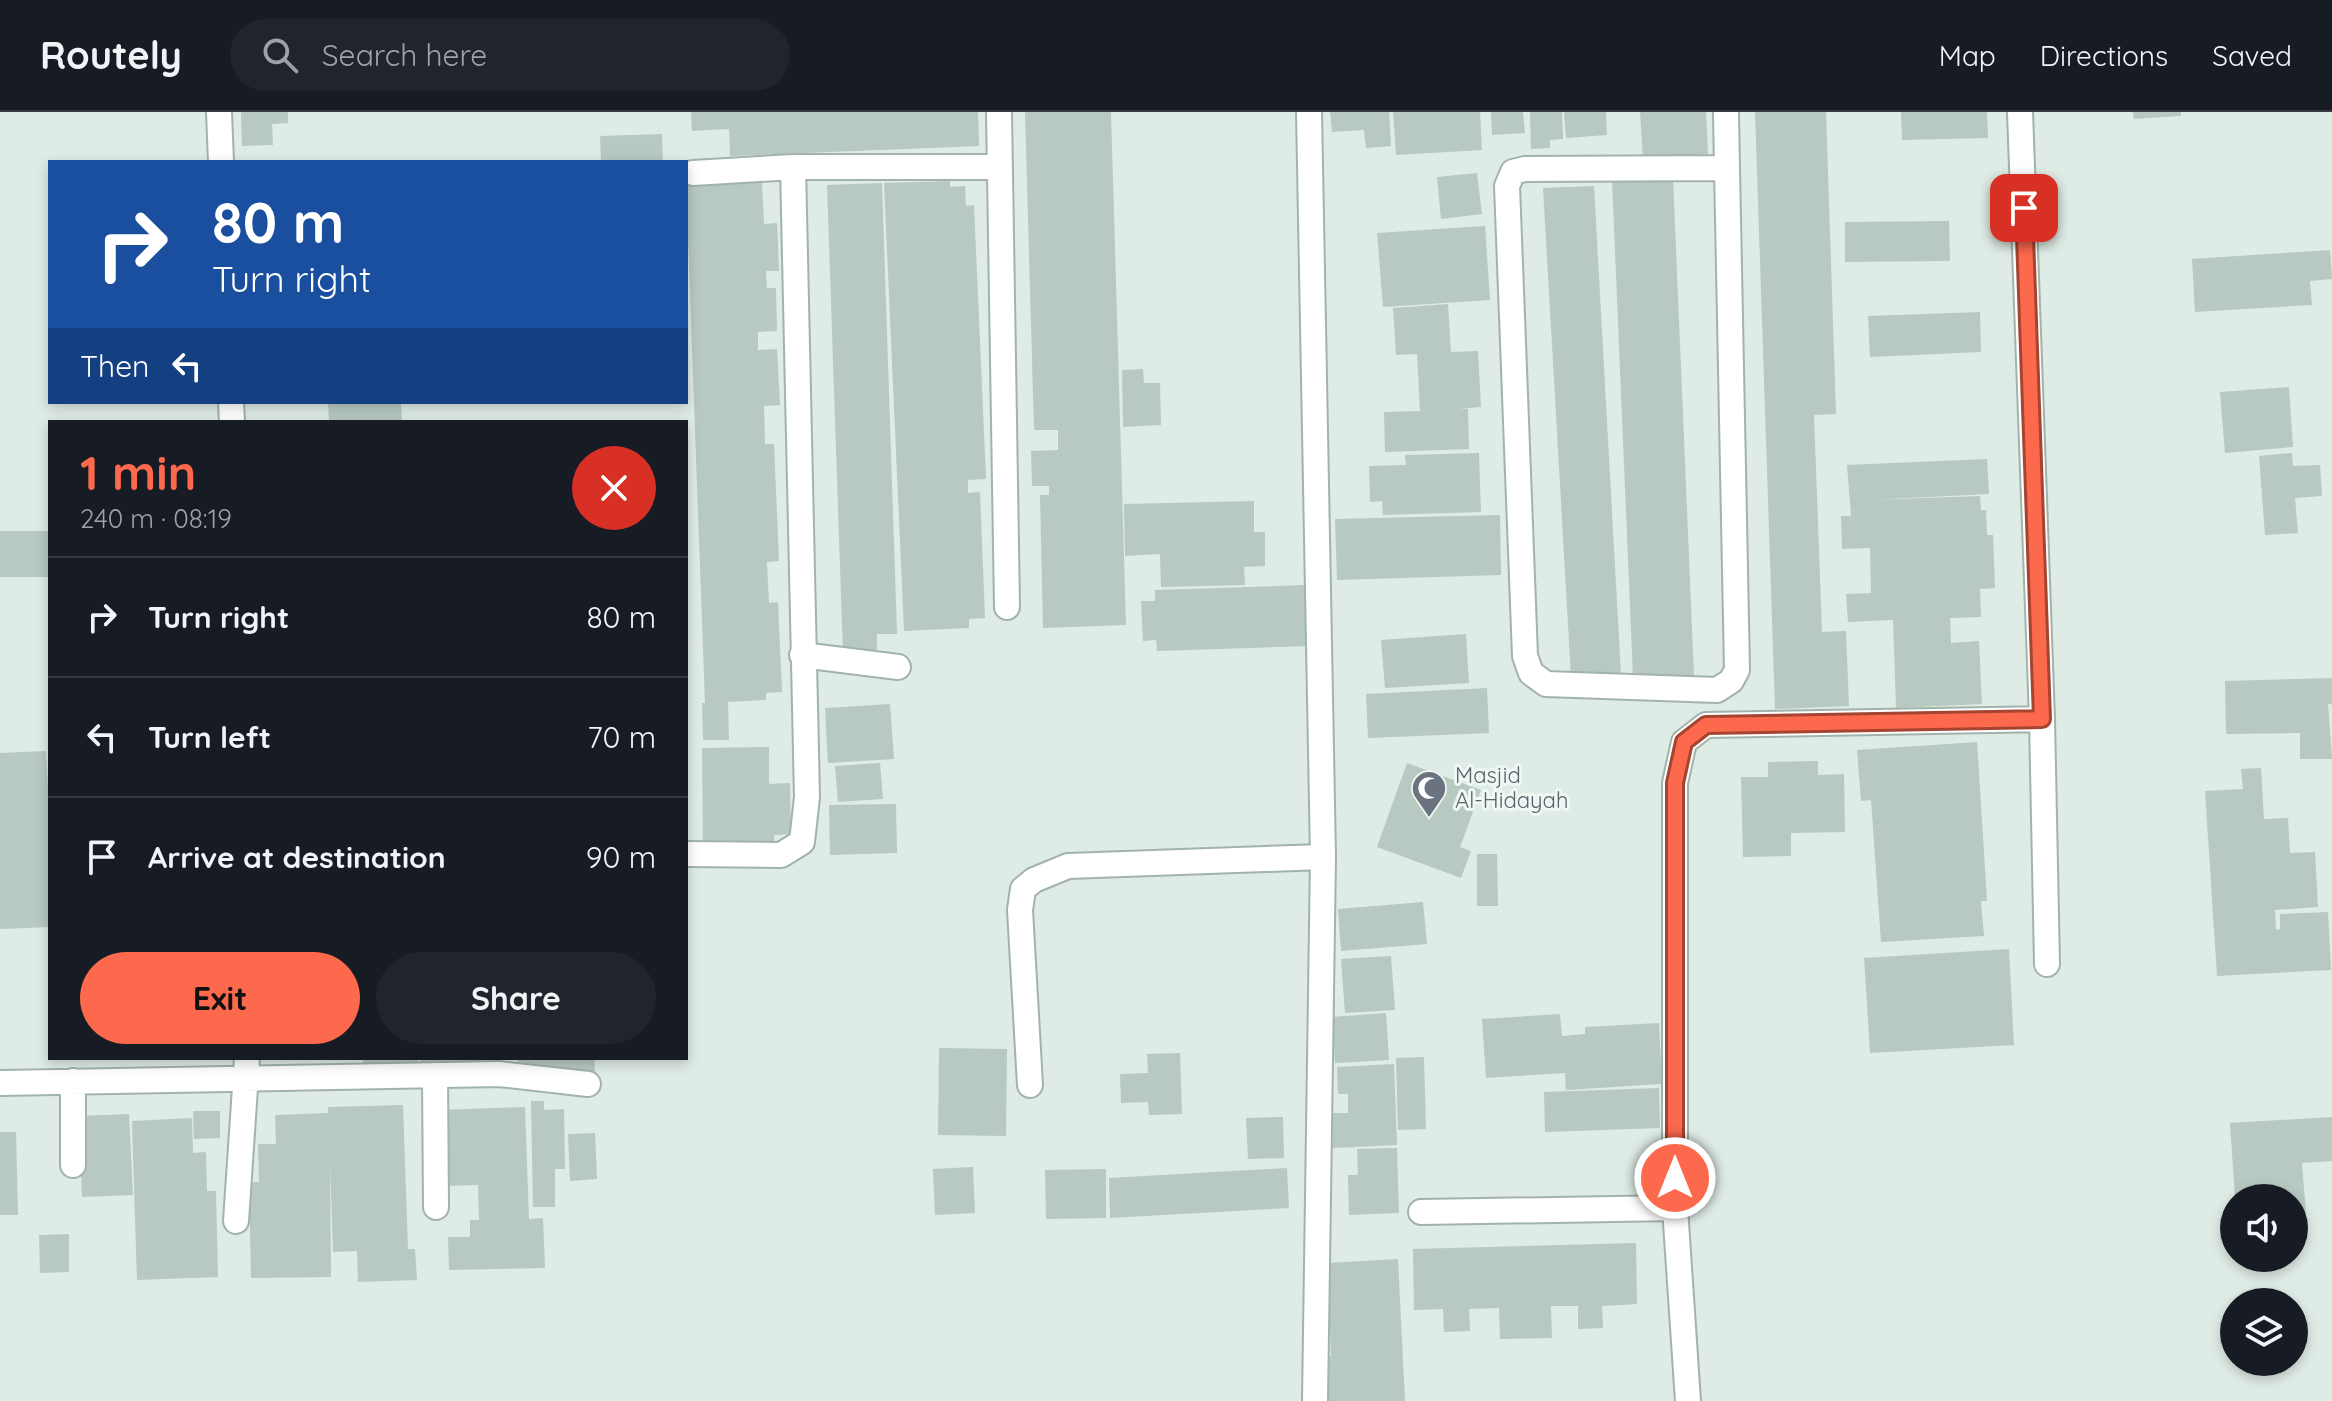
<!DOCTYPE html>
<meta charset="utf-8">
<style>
:root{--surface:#171b24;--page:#20242c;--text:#f1f3f6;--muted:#9ea1a6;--line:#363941;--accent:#fc694c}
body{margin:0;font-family:Quicksand,sans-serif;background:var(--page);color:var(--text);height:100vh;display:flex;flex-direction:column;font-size:30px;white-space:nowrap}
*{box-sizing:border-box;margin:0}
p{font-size:26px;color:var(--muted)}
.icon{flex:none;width:44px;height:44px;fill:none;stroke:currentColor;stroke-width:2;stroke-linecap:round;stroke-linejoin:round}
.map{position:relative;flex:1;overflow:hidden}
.sheet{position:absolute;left:48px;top:308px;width:640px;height:640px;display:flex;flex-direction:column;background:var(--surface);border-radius:0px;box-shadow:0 4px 12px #0003}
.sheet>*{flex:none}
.hud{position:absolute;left:48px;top:48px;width:640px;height:244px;border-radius:0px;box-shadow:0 4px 12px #0003;background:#1a4fa0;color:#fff;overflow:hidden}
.controls{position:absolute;left:2220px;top:1072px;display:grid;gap:16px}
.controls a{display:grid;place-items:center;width:88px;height:88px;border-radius:50%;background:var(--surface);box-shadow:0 4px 12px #0003;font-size:40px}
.pin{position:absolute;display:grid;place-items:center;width:68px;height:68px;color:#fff;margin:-34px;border-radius:16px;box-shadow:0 4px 12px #0006}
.me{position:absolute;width:88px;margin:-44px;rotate:0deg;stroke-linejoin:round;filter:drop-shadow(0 0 6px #0008)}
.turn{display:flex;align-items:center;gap:28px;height:168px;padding:0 32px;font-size:36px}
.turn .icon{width:104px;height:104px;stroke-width:2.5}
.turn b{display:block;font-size:56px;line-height:68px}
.then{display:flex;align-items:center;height:76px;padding:0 32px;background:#0003;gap:16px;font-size:30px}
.round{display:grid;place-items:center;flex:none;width:84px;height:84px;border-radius:42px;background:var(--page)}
.headline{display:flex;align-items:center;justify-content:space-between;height:136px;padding:0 32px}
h1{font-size:48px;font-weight:700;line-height:60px;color:var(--accent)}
.primary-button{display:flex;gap:16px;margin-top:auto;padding:16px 32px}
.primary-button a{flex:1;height:92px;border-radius:48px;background:var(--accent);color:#111;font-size:32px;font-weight:700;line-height:92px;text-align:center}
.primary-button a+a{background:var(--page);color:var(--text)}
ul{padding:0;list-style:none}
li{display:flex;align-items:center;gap:24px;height:120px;padding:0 32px;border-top:2px solid var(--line)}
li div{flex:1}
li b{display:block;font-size:30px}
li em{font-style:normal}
header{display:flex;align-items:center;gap:48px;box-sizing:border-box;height:112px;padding:0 40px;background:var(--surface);border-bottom:2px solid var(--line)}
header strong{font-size:38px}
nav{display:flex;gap:44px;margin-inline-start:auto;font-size:28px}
.search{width:560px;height:72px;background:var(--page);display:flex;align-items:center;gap:20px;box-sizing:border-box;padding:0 28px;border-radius:44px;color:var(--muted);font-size:30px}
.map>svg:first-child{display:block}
.building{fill:#b7c9c0}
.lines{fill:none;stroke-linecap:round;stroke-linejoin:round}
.minor-casing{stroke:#a2b3ac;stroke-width:28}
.minor{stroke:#fff;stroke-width:24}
.route-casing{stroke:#a44431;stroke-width:20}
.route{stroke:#fc694c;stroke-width:14}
.labels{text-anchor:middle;stroke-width:6;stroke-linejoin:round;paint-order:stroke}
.worship-label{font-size:22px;fill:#5b616d;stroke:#eff8f3;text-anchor:start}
</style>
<header>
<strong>Routely</strong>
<div class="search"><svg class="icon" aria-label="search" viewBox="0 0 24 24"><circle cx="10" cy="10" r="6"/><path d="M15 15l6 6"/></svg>Search here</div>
<nav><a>Map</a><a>Directions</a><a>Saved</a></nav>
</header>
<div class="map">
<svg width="2332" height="1289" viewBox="0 0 2332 1289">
<rect width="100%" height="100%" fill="#dfebe5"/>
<path class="building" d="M241 0H288V11L272 12 273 33 242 34Z
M691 0H978L979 34 730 44 729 17 692 19Z
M1025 0H1111L1126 513 1043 516 1040 383H1049V374H1032L1031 339 1058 338V318H1034Z
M1330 0H1389L1391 34 1366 36 1364 18 1332 20Z
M1393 0H1480L1482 38 1396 43Z
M1491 0H1523L1525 21 1492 23Z
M1530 0H1562L1563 27 1550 28V36L1531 37Z
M1564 0H1606L1607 23 1566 26Z
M1640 0H1706L1708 42 1643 46Z
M1755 0H1826L1836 302 1814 303 1822 520 1846 519 1849 594 1775 597Z
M1901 0H1987L1988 26 1902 28Z
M2133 0H2181V4L2134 7Z
M662 22 663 50H601L600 24Z
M1477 61 1482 102 1441 107 1437 65Z
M1673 66 1694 564 1633 566 1612 68Z
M950 69V75L965 74 966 94 974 93 986 367 968 368V381L980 380 985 506 969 507V516L904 519 884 71Z
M762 70 764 112 777 111 779 159H766L767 176H776L777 219 758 220V238L777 237 780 293 764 294 765 332H774L779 449 767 450 768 472 769 491 778 490 782 580 766 581V588L728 590 729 628H703L702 591H705L686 73Z
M882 71 897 522H877V541L843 542 827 73Z
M1594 74 1621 563 1571 565 1543 76Z
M1949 109 1950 149 1845 150V110Z
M1485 114 1490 188 1383 195 1377 121Z
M2330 138 2332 167 2310 169 2312 193 2195 200 2192 147Z
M1448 192 1451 240 1478 239 1481 295 1459 297H1468L1469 337 1385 340 1384 300 1420 299 1417 242 1396 243 1393 196Z
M1980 200 1981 240 1870 245 1868 204Z
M1143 257 1144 271H1160L1161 313 1123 315 1122 258Z
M2289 275 2293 335 2225 341 2220 280Z
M328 290H401L402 310H329Z
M1479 341 1481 400 1383 403 1382 389 1370 390 1369 354 1406 353 1405 343Z
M2292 341 2293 354 2320 353 2322 384 2295 386 2298 421 2265 423 2259 344Z
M1987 347 1989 382 1868 388 1980 384 1981 398H1986L1987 423H1993L1995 476 1980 477 1981 505 1950 506 1951 531 1979 529 1982 592 1896 596 1893 508 1848 510 1846 482 1871 481 1870 436 1842 437 1841 404H1851L1847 353Z
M1254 389V420H1265V454L1244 455 1245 473 1161 475 1160 442 1125 444 1124 392Z
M1500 403 1501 463 1337 468 1335 407Z
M0 419H50V465H0Z
M1306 473 1308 534 1157 539 1156 528 1143 529 1141 489H1155V478Z
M1466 522 1469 571 1385 576 1381 528Z
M2332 566V592H2328L2332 647H2300V621L2226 622 2225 569Z
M1487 576 1489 621 1368 626 1366 582Z
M890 592 894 647 828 651 825 596Z
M1977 630 1987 789H1981L1984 824 1881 830 1871 688 1861 689 1857 638Z
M769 635V672L790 671 791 722 774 723 775 737 703 739 702 636Z
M46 639 48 675H50V815L0 817V641Z
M1818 649V663L1844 662 1845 720 1791 721V744L1743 745 1741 665H1768V650Z
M880 651 883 687 838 690 835 654Z
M1407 651 1481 678 1460 735 1471 739 1461 766 1377 735Z
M2261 656 2264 707 2288 706 2290 741 2315 740 2318 795 2275 798 2276 818 2280 817V802L2328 800 2331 858 2217 864 2205 679 2243 677 2241 657Z
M896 692 897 741 830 743 829 693Z
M1477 742H1497L1498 794H1477Z
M1423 790 1427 832 1341 839 1338 797Z
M2009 837 2014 933 1870 941 1864 846Z
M1391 844 1395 898 1345 901 1341 847Z
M1386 901 1389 948 1335 951 1332 905Z
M1560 902 1562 924 1585 922V915L1659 911 1662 972 1566 978 1565 961 1486 966 1482 907Z
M939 936 1007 937 1006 1024 938 1023Z
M1180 941 1182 1002 1149 1003 1148 990 1121 991 1120 962 1148 961 1147 942Z
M1424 945 1426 1017 1398 1018 1396 946Z
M363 946H418V959L363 960Z
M420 946H486L487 955 421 957Z
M518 946H594L595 959 519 961Z
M1394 952 1397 1033 1333 1036 1331 1001H1348V982H1338L1337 955Z
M1659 976 1660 1016 1545 1020 1544 980Z
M531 989H544V998L564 997 565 1057H555V1095H533Z
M403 993 408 1137H415L417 1168 358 1170 357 1139 333 1140 330 1050 331 1165 251 1166 249 1070H259L258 1032H276L275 1003 328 1001V995Z
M525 995 529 1107 543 1106 545 1156 449 1158 448 1125H470V1108H479L478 1073 441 1074 439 998Z
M193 999H220V1026L194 1027Z
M129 1002 133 1083 82 1085 79 1004Z
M1283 1005 1284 1046 1248 1047 1246 1006Z
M2332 1005V1049L2302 1051 2306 1102H2294V1086H2235L2230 1011Z
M192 1006 193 1041 206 1040 207 1079H216L218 1165 137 1168 132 1009Z
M0 1020H16L18 1103H0Z
M595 1021 597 1067 570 1069 568 1022Z
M1397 1036 1399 1101 1349 1103 1348 1063H1358L1357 1037Z
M973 1055 975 1101 935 1103 933 1057Z
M1287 1056 1289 1096 1110 1106 1109 1066Z
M1106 1057V1106L1046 1107 1045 1058Z
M69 1122V1160L40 1161 39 1123Z
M1636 1131 1637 1192 1602 1194 1603 1216 1578 1217V1194H1551L1552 1226 1500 1227 1499 1196 1469 1197 1470 1219 1444 1220 1443 1197 1414 1198 1413 1137Z
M1398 1147 1405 1289H1323L1321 1245 1331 1244 1327 1151Z"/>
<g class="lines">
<g class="minor-casing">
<path id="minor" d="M219 0 221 50
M999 0 1007 495
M1309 0 1323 745 1315 1289
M1726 0 1727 56 1737 558 1731 569 1717 578 1546 572 1531 561 1525 544 1507 74 1513 60 1525 57 1727 56
M2020 0 2042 607 2047 852
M693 61 793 55H1000
M231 290 232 310
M802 543 898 555
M686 742 781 743 802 730 807 685 793 55
M435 963 436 1095
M0 971 499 962 588 972
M1030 973 1020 798 1023 777 1034 768 1068 754 1323 745
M73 1053V969
M1421 1100 1675 1096
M236 1109 247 946
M1688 1289 1675 1096V671L1684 630 1706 613 2042 607"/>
</g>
<use href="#minor" class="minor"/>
</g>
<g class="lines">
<g class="route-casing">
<path id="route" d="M1675 1066V671L1684 630 1706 613 2042 607 2024 96"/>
</g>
<use href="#route" class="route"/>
</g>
<defs>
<g id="mosque-pin" transform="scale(1.8)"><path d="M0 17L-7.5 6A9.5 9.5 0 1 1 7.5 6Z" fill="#6b7280" stroke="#eff8f3"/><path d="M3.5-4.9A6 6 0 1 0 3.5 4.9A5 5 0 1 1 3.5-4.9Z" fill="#fff"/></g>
</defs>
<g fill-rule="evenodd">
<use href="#mosque-pin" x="1429" y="676"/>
</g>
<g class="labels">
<g class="worship-label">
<text x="1455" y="671">Masjid<tspan x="1455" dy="25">Al-Hidayah</tspan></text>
</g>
</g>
</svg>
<div class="controls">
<a><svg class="icon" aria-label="sound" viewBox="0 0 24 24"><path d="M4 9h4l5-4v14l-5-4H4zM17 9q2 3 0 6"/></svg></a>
<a><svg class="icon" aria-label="layers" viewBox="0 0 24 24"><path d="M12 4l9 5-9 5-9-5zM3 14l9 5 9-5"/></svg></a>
</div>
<div class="pin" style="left:2024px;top:96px;background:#d93025"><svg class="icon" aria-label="arrive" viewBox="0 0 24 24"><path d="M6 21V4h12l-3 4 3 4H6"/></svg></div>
<svg class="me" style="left:1675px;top:1066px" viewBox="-20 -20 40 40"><circle r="17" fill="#fc694c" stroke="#fff" stroke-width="3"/><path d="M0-11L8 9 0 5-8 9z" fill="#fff"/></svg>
<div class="hud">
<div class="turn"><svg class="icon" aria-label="right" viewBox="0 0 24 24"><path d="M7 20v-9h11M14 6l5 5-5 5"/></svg><div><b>80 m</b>Turn right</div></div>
<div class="then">Then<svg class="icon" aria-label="left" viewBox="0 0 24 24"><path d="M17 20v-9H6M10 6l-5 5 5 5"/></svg></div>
</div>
<section class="sheet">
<div class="headline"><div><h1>1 min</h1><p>240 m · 08:19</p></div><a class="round" style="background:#d93025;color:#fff"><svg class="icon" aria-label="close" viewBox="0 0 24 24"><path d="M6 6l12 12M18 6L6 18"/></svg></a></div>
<ul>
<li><svg class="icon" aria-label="right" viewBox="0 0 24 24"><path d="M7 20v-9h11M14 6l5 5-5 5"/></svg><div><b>Turn right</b></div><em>80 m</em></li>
<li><svg class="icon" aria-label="left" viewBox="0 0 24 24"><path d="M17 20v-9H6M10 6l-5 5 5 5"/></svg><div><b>Turn left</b></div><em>70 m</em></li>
<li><svg class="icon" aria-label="arrive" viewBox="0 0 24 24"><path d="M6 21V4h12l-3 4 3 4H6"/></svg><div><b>Arrive at destination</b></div><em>90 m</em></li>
</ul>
<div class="primary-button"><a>Exit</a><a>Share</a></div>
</section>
</div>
